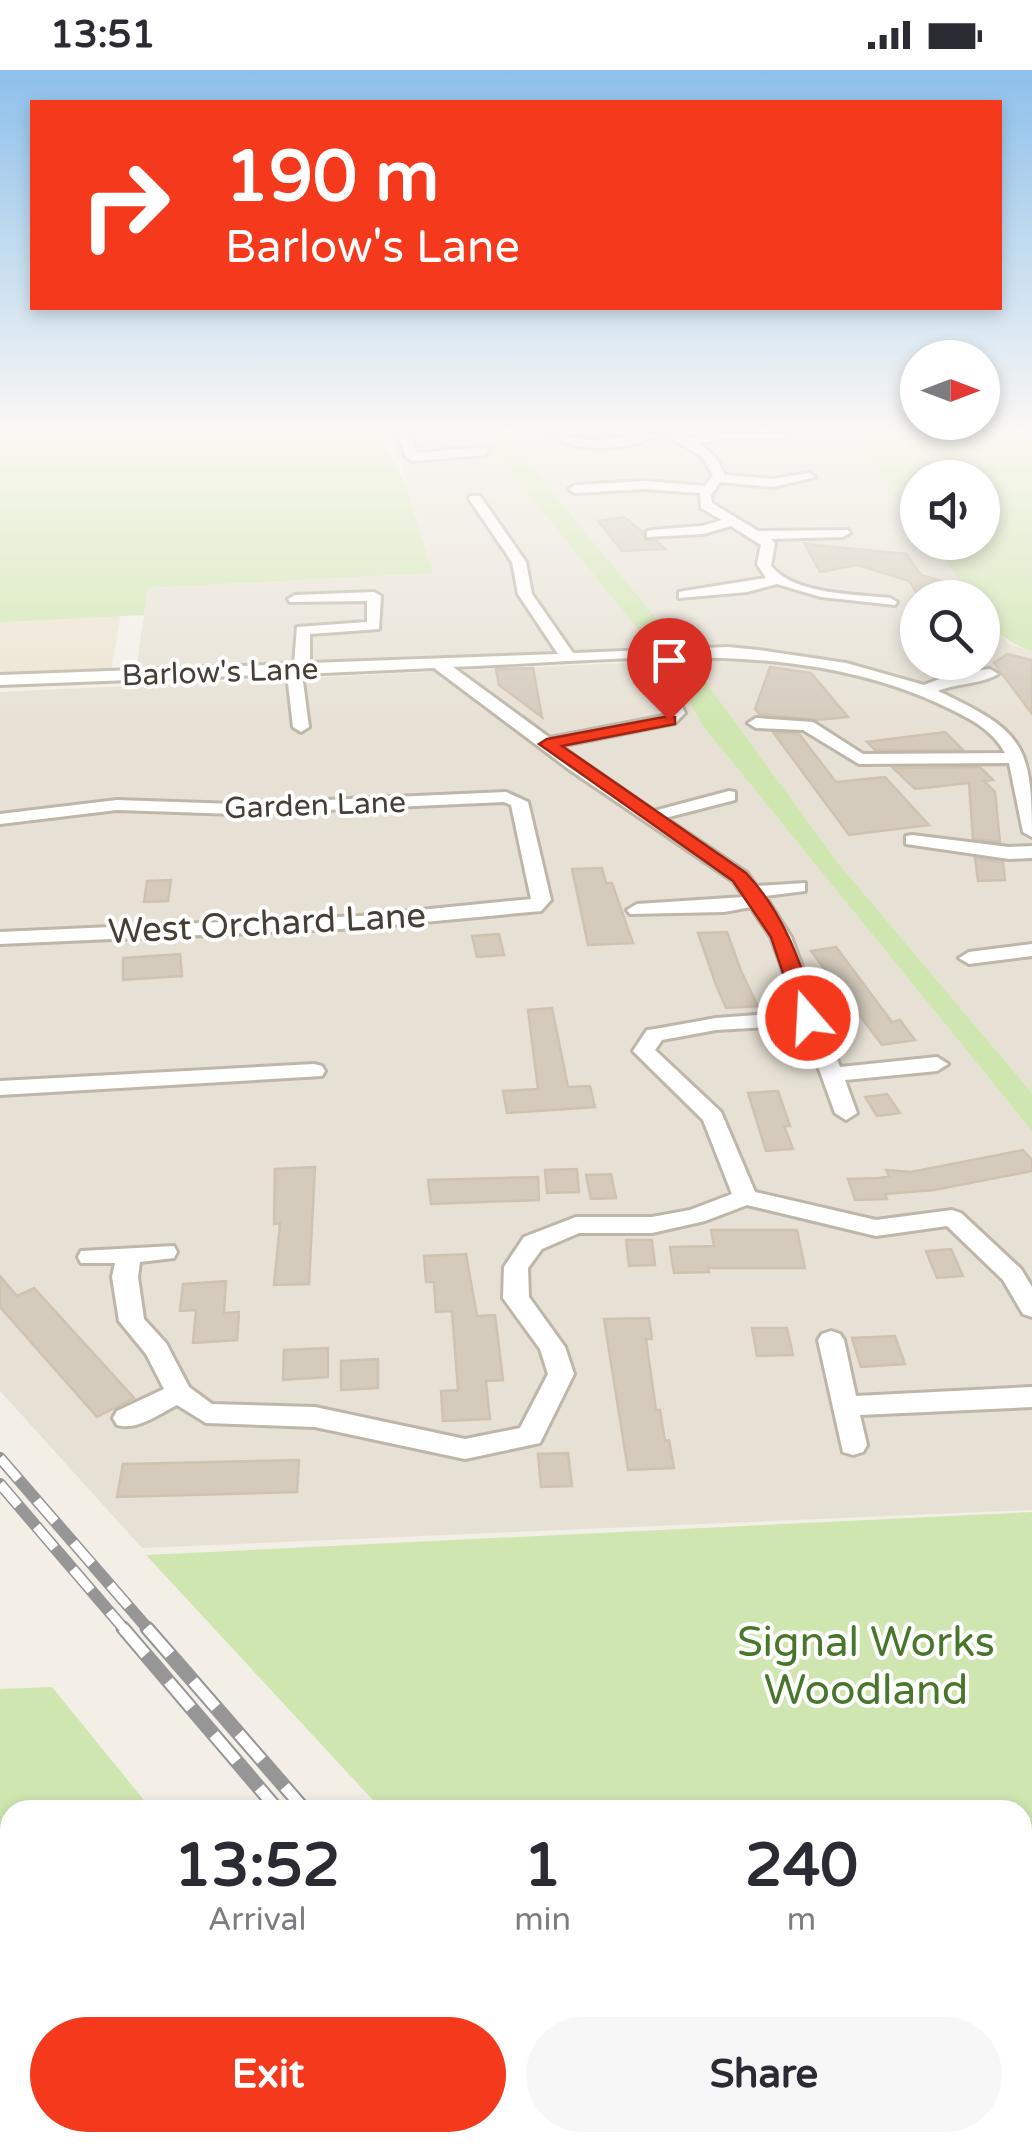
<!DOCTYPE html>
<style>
:root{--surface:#fff;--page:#f7f7f7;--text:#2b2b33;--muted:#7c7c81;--accent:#f5391c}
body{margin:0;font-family:"Varela Round",sans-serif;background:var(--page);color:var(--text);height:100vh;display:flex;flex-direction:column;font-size:38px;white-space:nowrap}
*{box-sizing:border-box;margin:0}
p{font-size:32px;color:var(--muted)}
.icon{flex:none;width:55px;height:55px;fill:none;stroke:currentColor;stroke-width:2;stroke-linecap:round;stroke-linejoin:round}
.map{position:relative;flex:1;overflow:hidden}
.panel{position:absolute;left:0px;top:1730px;width:1032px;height:352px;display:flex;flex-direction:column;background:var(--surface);border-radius:30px 30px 0 0;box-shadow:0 5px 15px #0003}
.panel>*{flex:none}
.guide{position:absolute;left:30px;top:30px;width:972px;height:210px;border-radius:0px;box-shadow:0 5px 15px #0003;background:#f5391c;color:#fff;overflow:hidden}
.needle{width:65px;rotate:90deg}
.fabs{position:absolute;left:900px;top:270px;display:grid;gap:20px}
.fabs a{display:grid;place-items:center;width:100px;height:100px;border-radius:50%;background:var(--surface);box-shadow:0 5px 15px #0003;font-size:50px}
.pin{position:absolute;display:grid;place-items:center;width:85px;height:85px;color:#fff;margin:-102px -42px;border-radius:50% 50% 50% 0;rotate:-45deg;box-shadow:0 0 10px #0007}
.pin .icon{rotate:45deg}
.me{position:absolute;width:110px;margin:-55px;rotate:341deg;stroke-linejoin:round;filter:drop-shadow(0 0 8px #0008)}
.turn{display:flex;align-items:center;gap:35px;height:210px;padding:0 30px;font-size:45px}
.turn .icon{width:130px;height:130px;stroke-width:2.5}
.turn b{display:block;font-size:70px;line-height:85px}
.eta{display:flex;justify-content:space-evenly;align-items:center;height:170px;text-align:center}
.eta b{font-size:60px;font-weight:700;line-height:70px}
.action{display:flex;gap:20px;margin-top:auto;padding:20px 30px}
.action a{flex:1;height:115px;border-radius:60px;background:var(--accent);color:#fff;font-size:40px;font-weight:700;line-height:115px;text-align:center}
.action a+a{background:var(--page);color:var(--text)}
.status{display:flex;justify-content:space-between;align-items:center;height:70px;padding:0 50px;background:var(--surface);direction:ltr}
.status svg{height:28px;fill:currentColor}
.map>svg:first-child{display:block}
.residential{fill:#e7e1d5}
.education{fill:#ece4d1}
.green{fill:#cfe6b0}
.building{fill:#d4cbbc;stroke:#cfc2b0;stroke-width:2.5}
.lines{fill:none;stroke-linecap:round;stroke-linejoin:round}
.minor-casing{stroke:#beb7a9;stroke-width:6}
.minor{fill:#fff;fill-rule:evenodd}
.rail-far1-casing{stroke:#969696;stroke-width:12}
.rail-casing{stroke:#969696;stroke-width:15}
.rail-far1{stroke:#fff;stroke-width:9;stroke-dasharray:28;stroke-linecap:butt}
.rail{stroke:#fff;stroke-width:11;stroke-dasharray:35;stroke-linecap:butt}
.route{fill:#f5391c;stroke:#9f2512;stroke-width:2.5}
.labels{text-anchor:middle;stroke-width:8;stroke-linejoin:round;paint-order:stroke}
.far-street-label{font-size:30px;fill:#463f36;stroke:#fff}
.street-label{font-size:35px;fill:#463f36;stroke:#fff}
.near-park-label{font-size:42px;fill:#48762a;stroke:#fff}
</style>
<div class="status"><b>13:51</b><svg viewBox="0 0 49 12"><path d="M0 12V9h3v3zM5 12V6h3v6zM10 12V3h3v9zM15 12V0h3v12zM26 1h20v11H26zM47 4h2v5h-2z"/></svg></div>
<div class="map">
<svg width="1032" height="2081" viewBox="0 0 1032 2081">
<rect width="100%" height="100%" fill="#f3efe7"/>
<path class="residential" d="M392 364H480L656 582 136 600 148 518 433 503Z
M505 364H848L917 455 918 472 931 473 973 527 918 528V592H982L983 540 1009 574 1032 581V1023L838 793 683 581Z
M666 591 703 656 1032 1061V1440L142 1478 0 1321V622Z"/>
<path class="education" d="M121 542 112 598 0 603V546Z"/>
<path class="green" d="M0 364H391L379 366 406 415 433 503 148 518 144 545 0 552Z
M480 364H505L683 581 656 582Z
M848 364H1032V581C1008 574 983 555 982 528L973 527 931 473 982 472V408H918L917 455Z
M689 589 838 793 1032 1023V1061L703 656 666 591Z
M1032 1442V2081H697L689 2073 1022 2072V1740H382L146 1485Z
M52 1617 152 1740H10V2072H424L431 2081H0V1619Z"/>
<path class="building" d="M624 447 643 462 644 470H655L666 479 622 481 598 451Z
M805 474 906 484 921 505 978 522 977 528H920L909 511 858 495 820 502Z
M1007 584 1032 590V644L994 593Z
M770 597 811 603 848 647 817 650 759 644 755 639Z
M533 598 542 647 499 615 496 599Z
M773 662 799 664 836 712 885 707 929 755 849 765Z
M945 662 963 680H875L867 672Z
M980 697 993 710 984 711 995 722 1000 772 973 769 969 713 915 719 893 698Z
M975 788 1003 792 1005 810 978 811Z
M602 798 606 813H612L633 873 588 875 572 799Z
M171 810 168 831 144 832 147 811Z
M727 862 741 901 758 936 726 938 716 915 698 863Z
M499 864 504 885 477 887 472 866Z
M836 877 892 952 900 950 915 970 882 975 811 881Z
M180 884 182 906 123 910V888Z
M552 938 568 1017 590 1016 595 1037 507 1043 503 1021 538 1019 528 940Z
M778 1021 790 1056H784L793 1079 766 1081 748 1023Z
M887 1024 900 1043 877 1046 865 1027Z
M1023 1080 1032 1090V1101L934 1120 885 1124 887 1129 855 1130 848 1109 879 1108 889 1106 886 1100 911 1102Z
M315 1097 309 1214 274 1215 280 1153 274 1154 275 1099Z
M577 1099 579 1122 547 1123 545 1100Z
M611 1104 616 1128 591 1129 586 1105Z
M538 1107 539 1130 431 1134 428 1110Z
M711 1160H797L805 1198H708L709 1202 674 1203 670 1177 714 1176Z
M626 1170H652L655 1195 629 1196Z
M951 1179 963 1206 937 1208 926 1181Z
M466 1184 477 1246 495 1245 503 1310 486 1311 490 1349 443 1351 441 1321 458 1320 452 1241 436 1242 434 1212H426L424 1186Z
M0 1206 17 1226 34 1218 134 1328 97 1347 0 1237Z
M226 1211 224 1243 239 1242 237 1270 193 1273 196 1240 180 1241 183 1214Z
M649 1248 652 1269H646L656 1340H660L665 1371 669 1370 674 1398 628 1400 604 1249Z
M752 1258H787L793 1285 757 1286Z
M895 1266 905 1294 861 1297 852 1268Z
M328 1278V1307L283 1310 284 1280Z
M378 1289V1318L341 1320V1291Z
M568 1383 572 1416 541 1417 538 1384Z
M299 1390 297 1422 117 1427 123 1394Z"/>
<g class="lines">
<g class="minor-casing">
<path id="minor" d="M398 364H410L417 383 484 377 490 381 484 385 412 391 406 387Z
M549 364 591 370 660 364C630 380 578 385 549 364Z
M664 364 690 368 710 364H787L782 369H724L700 373 715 387 725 405 773 409 809 403 815 407 773 417 720 412 711 425 712 433 758 461 848 460 850 463 843 467 771 469 775 473 771 496C795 525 855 524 890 528L897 532 895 535 821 527 777 514 747 522 679 528V522L684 521 766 508 757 494 761 475 731 456 703 464 647 467V461L652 460 702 456 722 450 701 438 700 423 645 419 575 423 569 419 575 415 645 411 705 416 713 405 701 386Z
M470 426H480L526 492 532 524 573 583 728 577 758 580 846 593 924 615 955 603 990 599 998 604C982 614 957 613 938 621 1023 661 1032 674 1032 767L1023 762 1009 693 859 694 803 660 756 658 748 653 756 648 813 652 863 684 1005 683C992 659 969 648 946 637 793 564 616 591 453 597L550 668 664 646 668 642 657 617 671 614 685 643 675 653 560 676 654 741 729 721 735 722V730L665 748 747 803 756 816 805 813V821L765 826 791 867 840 997 937 987 948 994 937 1001 845 1010 857 1043 846 1050 835 1043 803 955 716 960 662 970 655 980 721 1042 755 1122 876 1150 952 1140 961 1143 1021 1199 1032 1217V1247L1023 1244 1003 1210 947 1156 876 1166 747 1135 705 1151 652 1163H579L542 1179 528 1198 529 1227 565 1277 574 1304 540 1373 465 1389 315 1357 206 1353 177 1335C159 1344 137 1361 117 1355L113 1348 117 1341 164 1319 146 1284 119 1251 112 1207 115 1193H81L78 1187 81 1181 174 1176 177 1182 174 1188 140 1192 138 1207 144 1249 166 1273 189 1317 212 1334 315 1337 465 1369 520 1358 548 1304 540 1279 503 1228 504 1197 524 1167 576 1147H652L690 1140 732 1124 703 1050 633 981 647 960 655 959 716 948 798 942 771 867 751 837 724 842 630 844 627 840 637 834 744 827 733 811 570 700 434 598 302 604 309 657 301 662 293 657 287 604 0 615V605L294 594 297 557 367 552V531L290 532 288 529 295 525 374 522 381 526 379 559 310 564V593L558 584 518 524 512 492 469 429Z
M506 722 528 732 551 830 541 841 360 858 0 874V862L360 846 531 829 511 735 504 732 235 744 117 740 0 754V744L117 730 235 734Z
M912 765 1009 777 1032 776V788L1009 789 906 774V766Z
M1032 874V886L969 894 959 888 969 882Z
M314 994 322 996 325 1001 322 1006 0 1025V1011Z
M831 1261 840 1264 844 1270 856 1326 1032 1317V1337L860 1345 867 1375 863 1382 853 1385 843 1382 818 1270 822 1264Z"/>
</g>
<use href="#minor" class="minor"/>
<g class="rail-far1-casing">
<path id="rail-far1" d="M0 1388 149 1560
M0 1414 125 1560"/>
</g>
<g class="rail-casing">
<path id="rail" d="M123 1558 278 1740
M147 1558 305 1740
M560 2072 567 2081
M591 2072 599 2081"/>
</g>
<use href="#rail-far1" class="rail-far1"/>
<use href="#rail" class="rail"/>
</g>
<linearGradient id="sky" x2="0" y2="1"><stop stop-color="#8dc0eb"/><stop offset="0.55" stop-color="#faf8f4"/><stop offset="1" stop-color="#faf8f4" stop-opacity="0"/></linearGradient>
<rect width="1032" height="656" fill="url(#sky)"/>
<path class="route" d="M669 646 675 647V654L562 676 746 803C785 844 801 895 819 948L816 953 808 954 798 948 771 867 733 811 539 674 547 669Z"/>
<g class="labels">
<g class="far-street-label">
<text transform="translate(220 602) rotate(-2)" y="10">Barlow's Lane</text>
<text transform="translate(315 735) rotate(-2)" y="10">Garden Lane</text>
</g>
<g class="street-label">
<text transform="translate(267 853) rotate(-3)" y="12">West Orchard Lane</text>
</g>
<g class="near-park-label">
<text x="866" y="1586">Signal Works<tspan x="866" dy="48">Woodland</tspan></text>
</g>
</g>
</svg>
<div class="fabs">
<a><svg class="needle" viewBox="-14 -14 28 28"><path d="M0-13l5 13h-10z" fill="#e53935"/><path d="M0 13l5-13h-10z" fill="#7c7c81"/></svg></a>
<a><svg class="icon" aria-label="sound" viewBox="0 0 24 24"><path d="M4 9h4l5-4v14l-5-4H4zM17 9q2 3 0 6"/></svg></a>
<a><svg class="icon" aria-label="search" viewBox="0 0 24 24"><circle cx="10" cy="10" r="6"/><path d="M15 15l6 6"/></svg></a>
</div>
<div class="pin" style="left:669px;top:650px;background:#d93025"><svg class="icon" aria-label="arrive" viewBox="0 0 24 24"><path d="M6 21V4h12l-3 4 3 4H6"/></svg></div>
<svg class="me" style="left:808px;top:948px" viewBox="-20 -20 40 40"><circle r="17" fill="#f5391c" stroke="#fff" stroke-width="3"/><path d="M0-11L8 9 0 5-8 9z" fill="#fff"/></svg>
<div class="guide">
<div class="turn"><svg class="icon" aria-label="right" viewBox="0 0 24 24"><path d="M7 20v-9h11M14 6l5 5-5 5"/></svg><div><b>190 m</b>Barlow's Lane</div></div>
</div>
<section class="panel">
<div class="eta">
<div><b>13:52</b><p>Arrival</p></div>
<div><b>1</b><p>min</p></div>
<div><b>240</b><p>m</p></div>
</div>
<div class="action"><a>Exit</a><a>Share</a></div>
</section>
</div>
